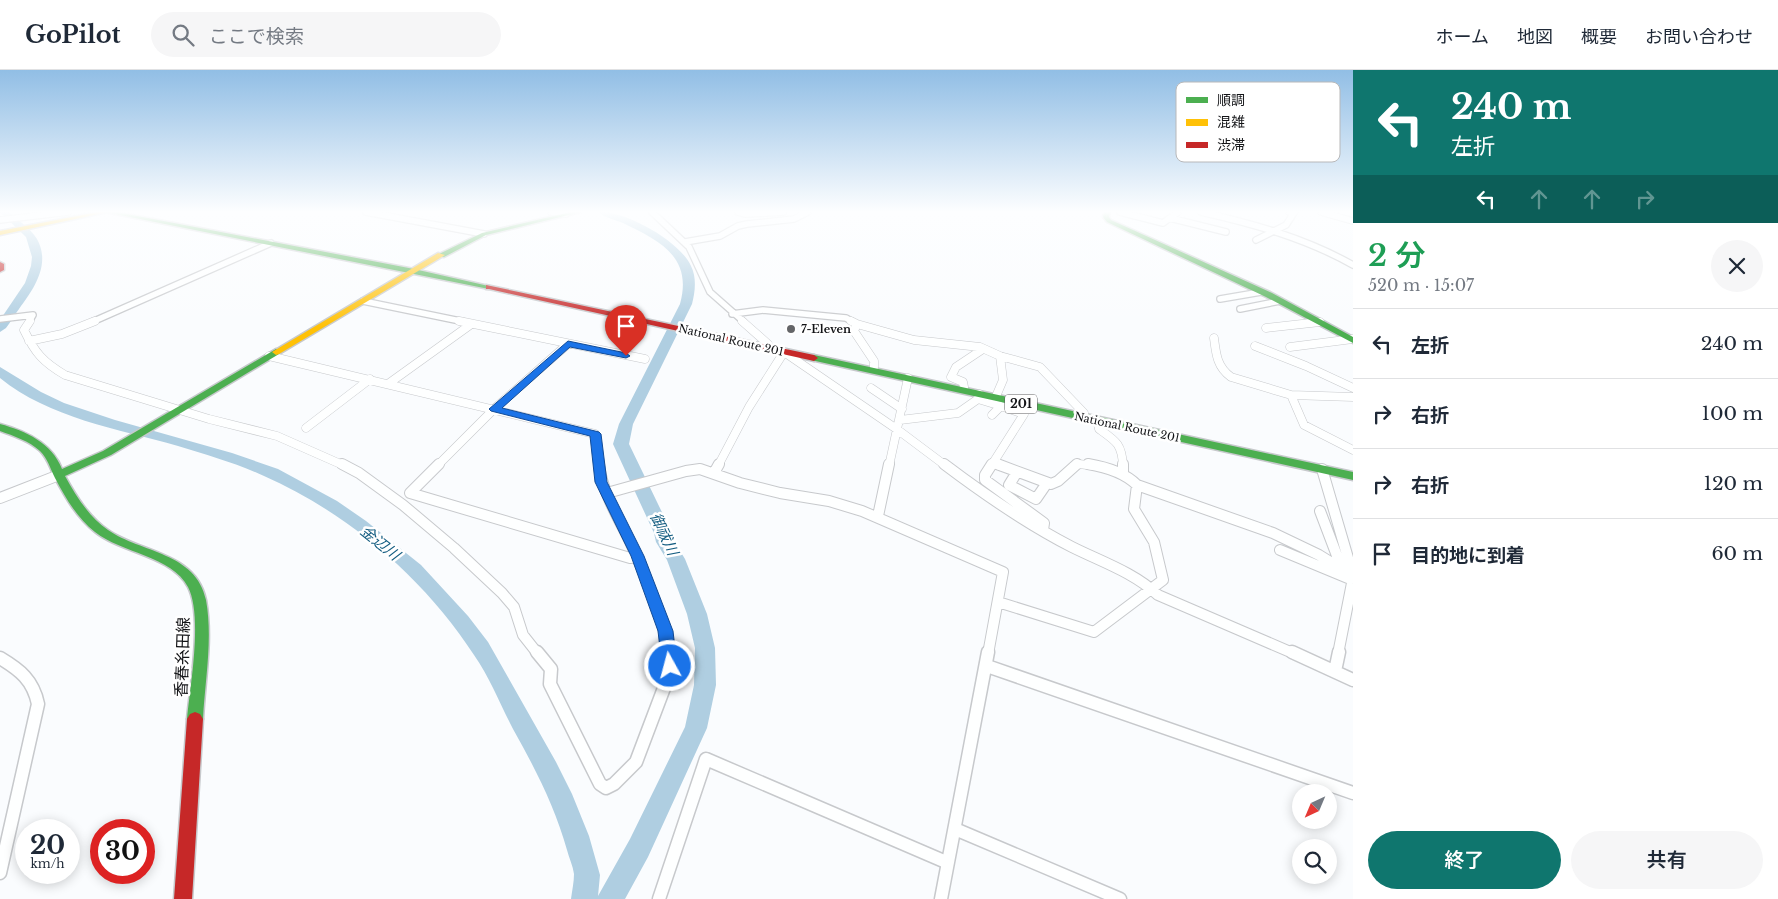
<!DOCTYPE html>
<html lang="ja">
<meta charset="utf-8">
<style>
:root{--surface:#fff;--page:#f6f6f7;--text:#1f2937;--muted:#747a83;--line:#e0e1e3;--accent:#0f766e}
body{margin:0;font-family:"Libre Baskerville","Noto Sans JP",serif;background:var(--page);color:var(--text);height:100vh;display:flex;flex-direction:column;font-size:19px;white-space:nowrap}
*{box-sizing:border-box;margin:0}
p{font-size:16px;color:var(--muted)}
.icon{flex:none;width:28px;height:28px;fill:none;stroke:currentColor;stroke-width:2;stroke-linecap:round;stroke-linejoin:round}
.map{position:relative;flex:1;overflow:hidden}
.drawer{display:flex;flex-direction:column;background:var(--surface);width:425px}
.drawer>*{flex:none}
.guide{background:#0f766e;color:#fff;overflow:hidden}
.needle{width:32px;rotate:224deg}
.fabs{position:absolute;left:1292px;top:714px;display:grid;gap:10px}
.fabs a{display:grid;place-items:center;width:45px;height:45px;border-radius:50%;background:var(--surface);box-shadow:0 2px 12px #0003;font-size:25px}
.speed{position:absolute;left:15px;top:749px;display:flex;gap:10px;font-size:25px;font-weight:700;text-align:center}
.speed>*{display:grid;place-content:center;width:65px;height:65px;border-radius:50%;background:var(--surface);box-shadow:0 2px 12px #0003;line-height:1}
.speed small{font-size:12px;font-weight:400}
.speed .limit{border:8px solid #d22;background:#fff;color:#111}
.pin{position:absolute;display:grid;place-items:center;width:42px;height:42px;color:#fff;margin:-51px -21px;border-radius:50% 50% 50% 0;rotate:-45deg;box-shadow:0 0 5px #0007}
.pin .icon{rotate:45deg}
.me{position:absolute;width:55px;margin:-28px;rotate:353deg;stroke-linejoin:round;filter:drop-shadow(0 0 4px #0008)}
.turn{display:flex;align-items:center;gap:18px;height:105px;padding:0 15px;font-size:22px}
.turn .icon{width:65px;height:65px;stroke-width:2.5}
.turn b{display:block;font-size:35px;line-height:42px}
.lanes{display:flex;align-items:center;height:48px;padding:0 15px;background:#0003;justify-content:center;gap:25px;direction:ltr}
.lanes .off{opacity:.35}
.round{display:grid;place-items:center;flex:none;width:52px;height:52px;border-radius:26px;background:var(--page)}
.overview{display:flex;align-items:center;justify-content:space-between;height:85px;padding:0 15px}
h1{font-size:30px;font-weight:600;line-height:38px;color:#1e9e55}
.cta{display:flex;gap:10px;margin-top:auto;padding:10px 15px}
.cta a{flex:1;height:58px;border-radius:30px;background:var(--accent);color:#fff;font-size:20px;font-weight:600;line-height:58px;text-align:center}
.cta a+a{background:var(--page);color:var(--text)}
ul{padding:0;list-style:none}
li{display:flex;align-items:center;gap:15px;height:70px;padding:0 15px;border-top:1px solid var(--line)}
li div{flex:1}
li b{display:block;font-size:19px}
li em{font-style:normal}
header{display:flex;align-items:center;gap:30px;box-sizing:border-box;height:70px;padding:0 25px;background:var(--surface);border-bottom:1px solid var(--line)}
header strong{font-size:24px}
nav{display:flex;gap:28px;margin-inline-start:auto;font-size:18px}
.search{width:350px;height:45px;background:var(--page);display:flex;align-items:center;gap:12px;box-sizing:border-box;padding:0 18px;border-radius:28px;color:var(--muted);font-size:19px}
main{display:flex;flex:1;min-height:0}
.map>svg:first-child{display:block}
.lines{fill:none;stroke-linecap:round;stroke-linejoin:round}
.river{fill:#afcee1;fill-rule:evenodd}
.street-far3-casing{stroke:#c7c9cc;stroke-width:8}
.street-far2-casing{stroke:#c7c9cc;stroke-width:9}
.street-far1-casing{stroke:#c7c9cc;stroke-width:12}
.street-casing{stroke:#c7c9cc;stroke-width:15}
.fast-casing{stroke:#c7c9cc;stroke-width:3}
.slow-casing{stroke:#c7c9cc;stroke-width:3}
.jam-casing{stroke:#c7c9cc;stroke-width:3}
.street-far3{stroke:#feffff;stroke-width:5.5}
.street-far2{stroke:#feffff;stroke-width:8}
.street-far1{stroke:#feffff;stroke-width:10}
.street{stroke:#feffff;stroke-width:12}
.fast{fill:#4caf50;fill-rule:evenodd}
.slow{fill:#ffc107;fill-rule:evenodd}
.jam{fill:#c62828;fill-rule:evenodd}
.route{fill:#1a73e8;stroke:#114b97}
.poi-dot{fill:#646568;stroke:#fff;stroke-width:2}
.labels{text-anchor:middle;stroke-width:5;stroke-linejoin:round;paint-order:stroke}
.far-poi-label{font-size:11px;font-weight:bold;fill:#131417;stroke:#fff;text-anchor:start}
.far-street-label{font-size:11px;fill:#131417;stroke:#fff}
.shield{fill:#fff;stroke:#5a5a5d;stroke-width:1}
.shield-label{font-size:12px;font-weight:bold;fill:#131417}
.water-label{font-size:15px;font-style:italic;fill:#145d81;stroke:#fff}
.near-street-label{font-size:16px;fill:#131417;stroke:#fff}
.key{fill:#fff;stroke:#b8b8b9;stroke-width:1}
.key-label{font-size:14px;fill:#131417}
</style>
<header>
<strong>GoPilot</strong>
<div class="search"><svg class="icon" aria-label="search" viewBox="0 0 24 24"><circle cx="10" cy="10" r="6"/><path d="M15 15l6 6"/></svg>ここで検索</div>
<nav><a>ホーム</a><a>地図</a><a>概要</a><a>お問い合わせ</a></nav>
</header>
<main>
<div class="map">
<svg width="1353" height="829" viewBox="0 0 1353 829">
<rect width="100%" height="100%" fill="#fafcfe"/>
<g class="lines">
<path class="river" d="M0 142H9C18 150 30 158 37 169 51 194 34 219 19 239 14 245 11 252 6 258L0 262V250L25 213 31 196 32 187 26 167Z
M598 142C625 140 680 171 691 196 697 208 695 222 692 234L633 354 629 374 672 463 674 471 685 489 707 544 715 578 716 615 707 658 648 787 625 829H571C572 821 574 812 574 804 573 796 569 788 567 780 555 737 535 698 513 659 500 634 490 608 474 585 424 508 348 443 264 406 236 393 207 385 178 376 118 359 49 348 0 308V297L41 322 64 333 115 350 232 383 278 399 337 431 366 451 421 495 468 546 488 572 556 692 572 724 589 766 600 805 598 826 630 769 685 657 694 615 695 578 687 544 667 490 656 472 654 463 613 374 619 354 680 234C693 187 660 171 623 153 615 150 604 147 598 142Z"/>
<g class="street-far3-casing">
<path id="street-far3" d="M366 142 484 164
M551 142 566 144
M652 142 689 177 710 222 744 252
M738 142 746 144 783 142
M1120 142 1163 153 1178 142
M1201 142C1254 154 1305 168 1353 195
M1321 142 1353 151
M1170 148 1226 162
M0 150 68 142
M1256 170 1286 155 1294 143 1289 142
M685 172 720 166 738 156 747 154 794 149 808 142
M1220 229 1261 222
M363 231 465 252
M1240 239 1280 231
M732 244 763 240 846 248 853 252
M0 249 33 245 29 252
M92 252 271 173"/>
</g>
<g class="street-far2-casing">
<path id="street-far2" d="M30 251 24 260C35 283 43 292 65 305L209 349 277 366 345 396
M459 251 645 289
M742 251 768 274
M851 251 857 254 854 261 874 291V297
M857 254 914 270 980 277 1000 286 1040 297 1084 343
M1266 258 1320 252
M1214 268C1216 284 1217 297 1231 307L1291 325 1304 355 1353 380
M29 271 62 264 95 251
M1255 276 1306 296 1353 318
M1290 277 1353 269
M269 286 595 364 599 396
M388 314 470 255
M964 317 963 312 951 307 956 297 983 279
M871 318 902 339
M997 324 1003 310 1000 286
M1291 325 1353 327
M978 329 1001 336 992 345
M900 350 958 343 978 329 979 324
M1097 350 1099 359C1116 371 1122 374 1123 396
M306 358 370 309
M437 396 494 339 568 274
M718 396 749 337 784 282 898 360 946 396
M889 396 908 308
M991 396 993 393
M1000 396 993 393 1024 344 1001 336
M1074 396 1079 394 1095 396"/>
</g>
<g class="street-far1-casing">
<path id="street-far1" d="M342 394 359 403 403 435 454 478 502 523 514 537 523 565 538 584
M439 394 410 423 630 488 637 487
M599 394C602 422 618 447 630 472 646 507 663 545 668 584
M944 394C985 425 1027 454 1072 477 1102 492 1133 502 1158 525L1295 584
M992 394 985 405V410L1044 453 1043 460
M997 394 1051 414 1058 411 1077 394
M1088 394C1106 397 1124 402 1137 415L1273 463 1319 485 1353 506
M1123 394V404
M1322 399 1353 505
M1017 402 1009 415 1036 429 1047 413
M714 403 719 394
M607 423 686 401 700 399 740 413 780 423 829 431 862 441 1003 502 988 584
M0 428 59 405
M1320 441 1342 499
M878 446 889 394
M1280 480 1350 509
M998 532 1094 562 1163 510 1154 472 1134 439 1137 415
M1338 584 1353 508"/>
</g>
<g class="street-casing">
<path id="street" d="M537 582 551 599 550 614 600 714 606 718 614 714 636 692 664 618 670 596 668 582
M1292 582 1353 610
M0 588C20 600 33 610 38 634L0 803
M987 596 1353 723
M1335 601 1339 582
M955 759 1120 829
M659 829 706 689 946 792
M941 829 988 582"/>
</g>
<g class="fast-casing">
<path id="fast" d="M105 142H117L414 199 493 217 489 219Z
M571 142H581L486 165 444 187 437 185 482 163Z
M1104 142H1110L1109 147 1111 150 1272 223 1353 267V273L1266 227 1107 152 1103 147Z
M276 279 280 282 279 284 111 385 65 406C76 426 89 447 108 460 141 483 196 482 206 530 213 569 205 610 203 649L200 654 195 656 190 654 187 649C190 616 203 546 188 517 172 486 121 483 95 462 77 448 65 427 55 408 50 398 48 389 40 381 29 371 14 366 0 361V354C26 361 52 373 62 399L103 381Z
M814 285 1353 402V410L811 290V286Z"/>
</g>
<g class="slow-casing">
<path id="slow" d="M97 142H108L0 165V161Z
M438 183 445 185 279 284 276 285 272 282Z"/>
</g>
<g class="jam-casing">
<path id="jam" d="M0 192 4 194V200L0 202Z
M486 215 814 285 818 288 814 291 489 219H486Z
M195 642 200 644 203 649 192 829H174L187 649 190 644Z"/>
</g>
<use href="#street-far3" class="street-far3"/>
<use href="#street-far2" class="street-far2"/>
<use href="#street-far1" class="street-far1"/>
<use href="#street" class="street"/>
<use href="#fast" class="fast"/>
<use href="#slow" class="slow"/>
<use href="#jam" class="jam"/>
</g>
<linearGradient id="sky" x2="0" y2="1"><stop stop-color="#91bee5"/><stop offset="0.55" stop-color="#fdfeff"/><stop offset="1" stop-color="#fdfeff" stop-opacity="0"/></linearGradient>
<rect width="1353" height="258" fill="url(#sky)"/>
<path class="route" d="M568 271 626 283 630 286 626 288 570 277 502 338 599 362 601 364 607 412 644 486 673 561 677 596 675 600 670 602 664 600 662 596 658 561 631 486 595 412 590 366 491 341 489 339Z"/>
<circle class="poi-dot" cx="791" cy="259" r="5"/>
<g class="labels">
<g class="far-poi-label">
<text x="801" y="263">7-Eleven</text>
</g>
<g class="far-street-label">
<text transform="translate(731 270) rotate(13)" y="4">National Route 201</text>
<text transform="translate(1127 357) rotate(12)" y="4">National Route 201</text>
</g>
<rect class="shield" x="1005" y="324.5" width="32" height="19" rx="4"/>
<g class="shield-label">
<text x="1021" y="338">201</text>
</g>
<g class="water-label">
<text transform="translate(664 464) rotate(65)" y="5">御祓川</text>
<text transform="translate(380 473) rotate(39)" y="5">金辺川</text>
</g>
<g class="near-street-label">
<text transform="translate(182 587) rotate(-88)" y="6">香春糸田線</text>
</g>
</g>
<rect x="1176" y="12" width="164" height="80" rx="8" class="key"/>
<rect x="1186" y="27" width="22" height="6" fill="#4caf50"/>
<rect x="1186" y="49" width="22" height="7" fill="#ffc107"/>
<rect x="1186" y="72" width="22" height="6" fill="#c62828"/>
<g class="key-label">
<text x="1217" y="35">順調</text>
<text x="1217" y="57">混雑</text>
<text x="1217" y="80">渋滞</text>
</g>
</svg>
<div class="fabs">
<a><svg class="needle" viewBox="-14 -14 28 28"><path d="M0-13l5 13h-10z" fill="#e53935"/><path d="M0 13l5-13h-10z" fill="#747a83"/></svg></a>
<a><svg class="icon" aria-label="search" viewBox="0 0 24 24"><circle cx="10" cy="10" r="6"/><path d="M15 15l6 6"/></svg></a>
</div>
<div class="speed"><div>20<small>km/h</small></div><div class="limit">30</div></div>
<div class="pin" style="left:626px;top:286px;background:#d93025"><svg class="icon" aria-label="arrive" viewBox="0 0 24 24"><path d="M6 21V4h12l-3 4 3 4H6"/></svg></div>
<svg class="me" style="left:670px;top:596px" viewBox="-20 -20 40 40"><circle r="17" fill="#1a73e8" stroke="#fff" stroke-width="3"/><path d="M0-11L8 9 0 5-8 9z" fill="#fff"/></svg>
</div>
<section class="drawer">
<div class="guide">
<div class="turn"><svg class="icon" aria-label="left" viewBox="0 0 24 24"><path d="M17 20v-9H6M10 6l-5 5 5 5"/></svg><div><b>240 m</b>左折</div></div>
<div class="lanes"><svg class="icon" aria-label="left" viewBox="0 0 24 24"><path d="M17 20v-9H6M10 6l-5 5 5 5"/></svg><svg class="icon off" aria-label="ahead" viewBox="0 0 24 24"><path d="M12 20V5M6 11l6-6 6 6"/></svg><svg class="icon off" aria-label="ahead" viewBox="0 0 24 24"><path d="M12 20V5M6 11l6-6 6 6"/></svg><svg class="icon off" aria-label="right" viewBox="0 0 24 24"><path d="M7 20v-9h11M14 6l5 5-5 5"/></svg></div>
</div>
<div class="overview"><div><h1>2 分</h1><p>520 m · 15:07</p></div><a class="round"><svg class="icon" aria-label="close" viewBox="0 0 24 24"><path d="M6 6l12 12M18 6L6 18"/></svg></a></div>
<ul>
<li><svg class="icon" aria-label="left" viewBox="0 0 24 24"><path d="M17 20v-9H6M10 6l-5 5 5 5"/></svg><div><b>左折</b></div><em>240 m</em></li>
<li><svg class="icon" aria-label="right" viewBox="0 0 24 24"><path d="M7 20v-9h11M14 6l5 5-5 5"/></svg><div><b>右折</b></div><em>100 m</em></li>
<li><svg class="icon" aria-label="right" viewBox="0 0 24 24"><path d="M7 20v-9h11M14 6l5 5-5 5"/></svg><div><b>右折</b></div><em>120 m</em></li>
<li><svg class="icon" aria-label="arrive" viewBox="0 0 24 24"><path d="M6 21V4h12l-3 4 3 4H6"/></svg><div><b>目的地に到着</b></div><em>60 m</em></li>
</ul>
<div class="cta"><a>終了</a><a>共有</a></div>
</section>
</main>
